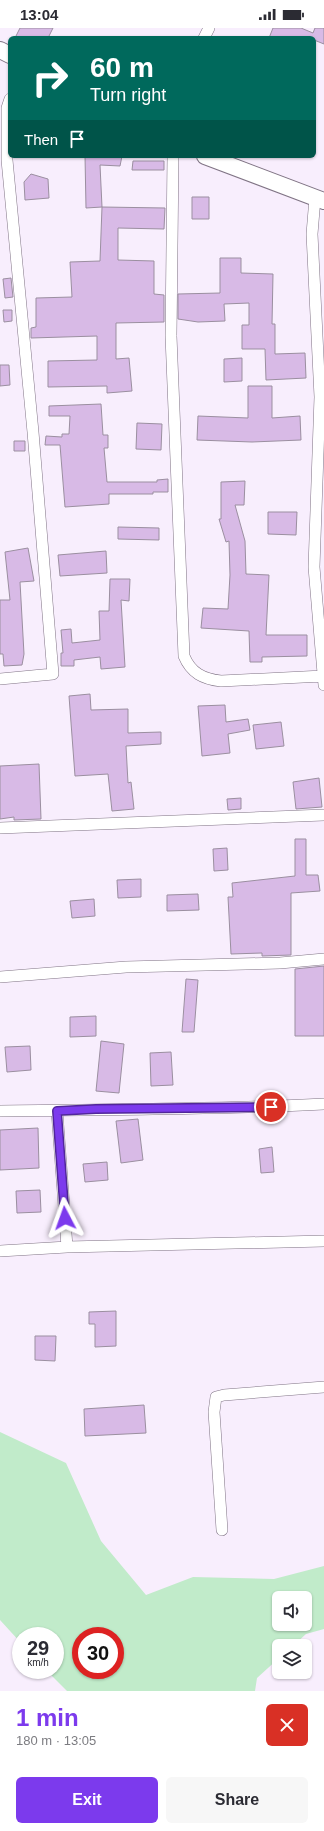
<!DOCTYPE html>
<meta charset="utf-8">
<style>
:root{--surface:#fff;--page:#f7f7f7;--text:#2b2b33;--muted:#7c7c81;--accent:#7c3aed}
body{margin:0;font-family:Arial,sans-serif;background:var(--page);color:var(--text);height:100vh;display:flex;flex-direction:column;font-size:15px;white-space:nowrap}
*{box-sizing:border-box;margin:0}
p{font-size:13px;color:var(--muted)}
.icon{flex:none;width:22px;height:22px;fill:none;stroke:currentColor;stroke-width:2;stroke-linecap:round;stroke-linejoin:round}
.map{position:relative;height:1663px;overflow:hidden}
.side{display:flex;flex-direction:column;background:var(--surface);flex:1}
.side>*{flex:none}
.banner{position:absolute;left:8px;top:8px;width:308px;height:122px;border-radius:6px;box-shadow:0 1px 3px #0004;background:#00695c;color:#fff;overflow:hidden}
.tools{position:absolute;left:272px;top:1563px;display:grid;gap:8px}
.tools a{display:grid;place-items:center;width:40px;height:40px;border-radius:6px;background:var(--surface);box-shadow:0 1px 3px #0004;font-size:20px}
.speed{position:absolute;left:12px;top:1599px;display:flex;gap:8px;font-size:20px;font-weight:700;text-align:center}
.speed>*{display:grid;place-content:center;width:52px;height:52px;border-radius:50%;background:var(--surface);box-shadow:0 1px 3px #0004;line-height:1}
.speed small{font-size:10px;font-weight:400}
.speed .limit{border:6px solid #d22;background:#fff;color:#111}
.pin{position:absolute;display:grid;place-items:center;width:34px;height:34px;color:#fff;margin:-17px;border:2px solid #fff;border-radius:50%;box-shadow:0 1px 4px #0007}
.me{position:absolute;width:44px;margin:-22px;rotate:356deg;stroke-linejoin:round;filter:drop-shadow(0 0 3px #0008)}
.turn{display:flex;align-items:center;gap:14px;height:84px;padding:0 16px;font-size:18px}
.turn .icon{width:52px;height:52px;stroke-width:2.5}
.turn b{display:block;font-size:28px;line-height:34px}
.then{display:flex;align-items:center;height:38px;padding:0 16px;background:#0003;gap:8px;font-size:15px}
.round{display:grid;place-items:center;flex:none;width:42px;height:42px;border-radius:6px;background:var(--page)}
.overview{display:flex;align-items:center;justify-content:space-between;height:68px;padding:0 16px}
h1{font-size:24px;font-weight:600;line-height:30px;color:var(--accent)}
.primary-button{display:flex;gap:8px;margin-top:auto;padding:8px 16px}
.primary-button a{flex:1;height:46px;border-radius:6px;background:var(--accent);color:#fff;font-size:16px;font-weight:600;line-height:46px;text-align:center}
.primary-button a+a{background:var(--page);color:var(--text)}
.status{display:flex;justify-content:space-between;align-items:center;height:28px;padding:0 20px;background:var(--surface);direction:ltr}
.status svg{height:11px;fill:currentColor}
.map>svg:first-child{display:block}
.green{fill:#c1ebca;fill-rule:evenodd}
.building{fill:#d8bae6;stroke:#9b8fa0}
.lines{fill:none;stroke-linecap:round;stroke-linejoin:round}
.street-casing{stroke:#807485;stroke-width:12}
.secondary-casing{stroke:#807485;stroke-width:18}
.street{stroke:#fff;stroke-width:11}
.secondary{stroke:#fff;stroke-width:16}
.route-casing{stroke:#51269a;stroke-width:10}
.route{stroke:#7c3aed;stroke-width:7}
</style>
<div class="status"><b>13:04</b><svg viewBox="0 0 49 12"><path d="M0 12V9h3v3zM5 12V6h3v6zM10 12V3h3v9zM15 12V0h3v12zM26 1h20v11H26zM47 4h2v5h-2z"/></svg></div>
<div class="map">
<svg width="324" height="1663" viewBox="0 0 324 1663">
<rect width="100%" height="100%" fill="#f8eefd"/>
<path class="green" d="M0 1404 66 1435 101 1513 146 1567 193 1549 274 1551 324 1538V1601L306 1606 293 1618H279V1630L257 1650 255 1663H67L46 1642H55V1608H21V1615L0 1592ZM279 1570H305V1596H279ZM81 1608H115V1642H81Z"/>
<path class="building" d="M20 0H53L48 10H15Z
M273 0H301L313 5 315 0H324V16L314 12V10H269Z
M85 128H122L120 138 100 137 102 179 86 180Z
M133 133H164V142H132Z
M31 146 48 151 49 170 25 172 24 154Z
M192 169H209V191H192Z
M102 179 165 180 164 201 118 200V232L154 233V266L164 267V294L116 295V331L129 330 132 363 107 365V358L48 359V333L97 332V308L31 310V300L36 299V270L72 269 70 234 100 233Z
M220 230H241V245L273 246 272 296H275V326L305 325 306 350 266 352 265 321H242V297H249V275L224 276 225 293 198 294 178 291V266L220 265Z
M11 250 13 269 5 270 3 251Z
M3 282H12V293L4 294Z
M242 330V353L224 354V331Z
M0 337H9L10 357 0 358Z
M248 358H272V390L300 388 301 412 252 414 197 412 198 388 248 390Z
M101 376 103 407H108V420H104L107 454H157V452L168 451V464H153V466H109V476L65 479 60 417H45L46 408 62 409V406H69L70 388H49V378Z
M137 395 162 396 161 422 136 421Z
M14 413H25V423H14Z
M245 453 244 477H235L245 513 246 546 269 547 266 607H307V628L262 629V634H250L249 603 201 600 203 580 228 581 230 547 229 513 226 514 219 491H221V454Z
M268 484H297L296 507 268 506Z
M118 499 159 500V512L118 511Z
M28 520 34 553 20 554 24 626 22 637 4 638 3 626H0V572H10L5 524Z
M106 523 107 545 60 548 58 527Z
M110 551H130L129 573 121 572 125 639 101 641 100 629 74 632V638H61V625H63L61 602 71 601 72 615 100 612 99 583H109Z
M90 666 91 682 128 681V705L161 704V716L126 718 128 755 131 754 134 781 112 783 108 746 75 748 69 668Z
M225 677 226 694 248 691 250 702 228 706 230 725 202 728 198 678Z
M281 694 284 718 256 721 253 697Z
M39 736 41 791 14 792V789L0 791V738Z
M319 750 322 779 296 781 293 754Z
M241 770V781L228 782 227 771Z
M295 811H306V847H318L320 863 291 865V927L262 928V925L231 926 228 869H233L232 855 295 848Z
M227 820 228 842 214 843 213 821Z
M141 851V869L118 870 117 852Z
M198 866 199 882 167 883V867Z
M94 871 95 888 72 890 70 873Z
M324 938V1008H295V941Z
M186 951 198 952 194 1004H182Z
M96 988V1008L70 1009V989Z
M101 1013 124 1016 119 1065 96 1063Z
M30 1018 31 1042 7 1044 5 1019Z
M171 1024 173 1057 151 1058 150 1025Z
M138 1091 143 1132 121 1135 116 1093Z
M38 1100 39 1140 0 1142V1102Z
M272 1119 274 1144 261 1145 259 1121Z
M107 1134 108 1152 85 1154 83 1136Z
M40 1162 41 1184 17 1185 16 1163Z
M116 1283V1318L95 1319V1296H89V1284Z
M35 1308H56L55 1333 35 1332Z
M144 1377 146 1405 85 1408 84 1381Z"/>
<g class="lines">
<g class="street-casing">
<path id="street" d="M204 10 209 0
M173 128 171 308 184 628C191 645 203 651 221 653L323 648
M315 170 312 206 320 369 314 539 324 657
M0 651 53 646 33 404 7 132V80L10 71
M0 800 324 787
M0 949 126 939 280 935 324 931
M0 1083C108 1081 216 1082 324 1076
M57 1083 67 1219
M0 1223 67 1219 324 1213
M222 1502 214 1384 216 1369 224 1367 324 1359"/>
</g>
<g class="secondary-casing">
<path id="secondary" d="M0 22 10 27
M205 128 324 173"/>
</g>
<use href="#street" class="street"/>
<use href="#secondary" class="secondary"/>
</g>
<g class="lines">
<g class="route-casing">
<path id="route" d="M65 1190 57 1083 96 1081 271 1079"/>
</g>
<use href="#route" class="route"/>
</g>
</svg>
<div class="tools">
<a><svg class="icon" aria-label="sound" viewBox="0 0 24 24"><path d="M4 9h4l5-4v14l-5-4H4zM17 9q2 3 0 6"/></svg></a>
<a><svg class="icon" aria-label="layers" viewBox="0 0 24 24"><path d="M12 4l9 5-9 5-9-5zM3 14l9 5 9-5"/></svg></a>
</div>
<div class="speed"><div>29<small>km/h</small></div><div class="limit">30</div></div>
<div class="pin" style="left:271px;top:1079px;background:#d93025"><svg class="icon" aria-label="arrive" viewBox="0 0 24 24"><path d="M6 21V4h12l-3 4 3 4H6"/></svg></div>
<svg class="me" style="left:65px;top:1190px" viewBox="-20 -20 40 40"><path d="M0-17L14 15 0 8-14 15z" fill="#7c3aed" stroke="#fff" stroke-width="4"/></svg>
<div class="banner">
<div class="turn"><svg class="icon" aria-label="right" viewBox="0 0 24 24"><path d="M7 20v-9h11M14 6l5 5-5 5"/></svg><div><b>60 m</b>Turn right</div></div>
<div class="then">Then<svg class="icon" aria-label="arrive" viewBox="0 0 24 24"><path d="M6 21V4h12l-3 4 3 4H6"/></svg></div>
</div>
</div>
<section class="side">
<div class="overview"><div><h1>1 min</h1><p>180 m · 13:05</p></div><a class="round" style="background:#d93025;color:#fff"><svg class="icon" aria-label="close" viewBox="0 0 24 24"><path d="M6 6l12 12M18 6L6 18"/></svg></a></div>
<div class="primary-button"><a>Exit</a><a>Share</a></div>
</section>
